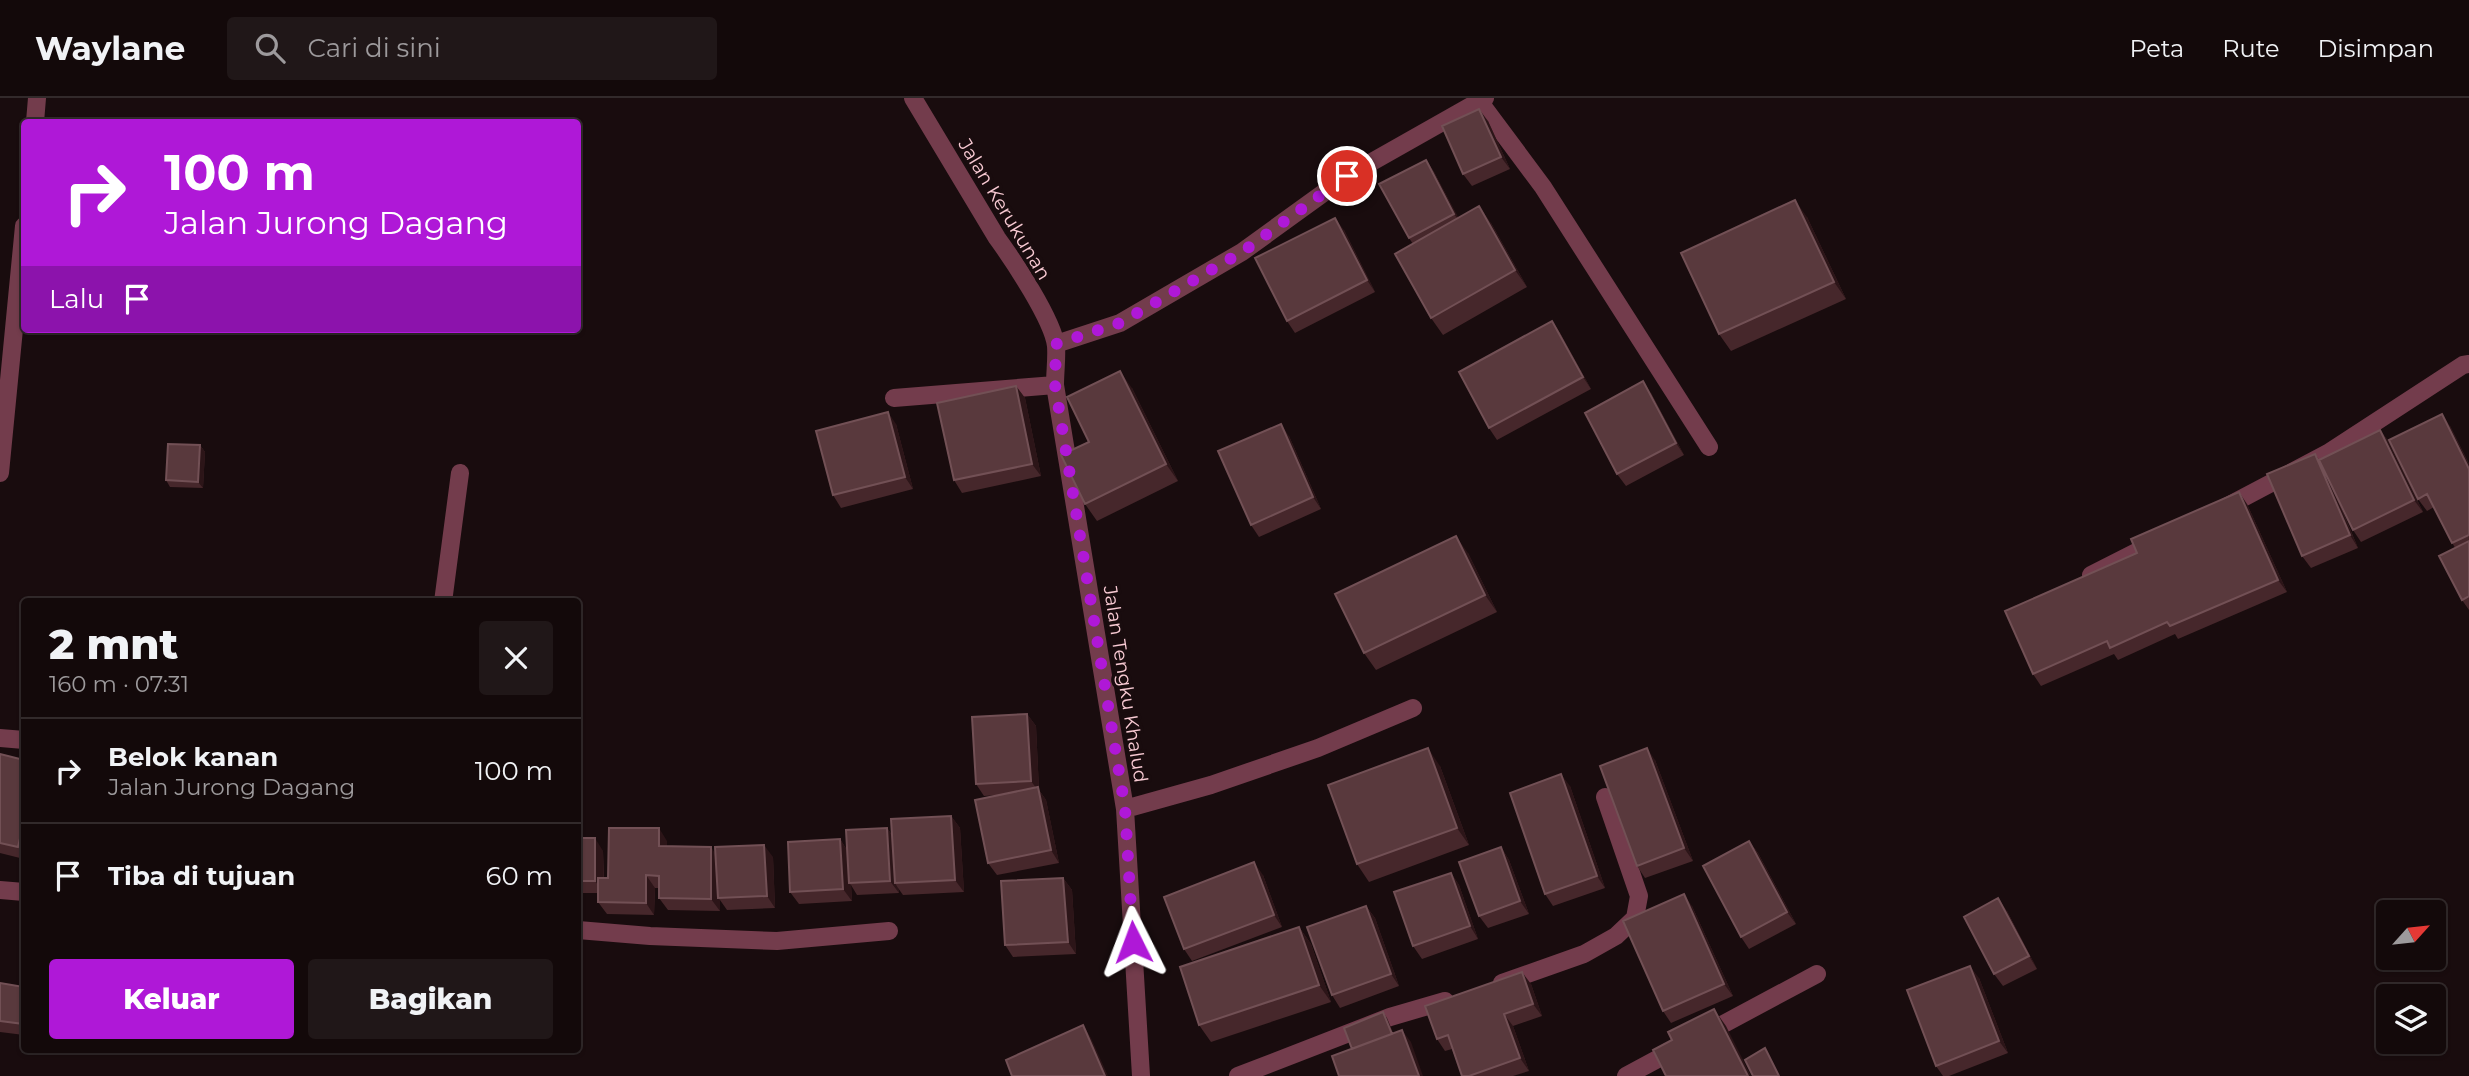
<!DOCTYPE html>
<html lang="id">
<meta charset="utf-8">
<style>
:root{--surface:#13090a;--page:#201718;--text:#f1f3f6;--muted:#9d9a9c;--line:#322a2b;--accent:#af18d7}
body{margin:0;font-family:Montserrat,sans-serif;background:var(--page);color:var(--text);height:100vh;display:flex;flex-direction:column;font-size:26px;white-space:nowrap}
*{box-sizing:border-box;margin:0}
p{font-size:23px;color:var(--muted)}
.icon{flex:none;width:38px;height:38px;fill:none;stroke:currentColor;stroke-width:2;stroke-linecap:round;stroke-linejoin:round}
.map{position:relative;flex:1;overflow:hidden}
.details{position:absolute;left:21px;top:500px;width:560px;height:455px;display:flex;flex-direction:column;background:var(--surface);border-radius:7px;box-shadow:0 2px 5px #0004,0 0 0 2px var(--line)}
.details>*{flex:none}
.top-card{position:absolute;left:21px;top:21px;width:560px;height:214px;border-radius:7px;box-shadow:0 2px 5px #0004,0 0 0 2px var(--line);background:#af18d7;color:#fff;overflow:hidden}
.needle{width:46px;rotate:63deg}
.controls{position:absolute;left:2376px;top:802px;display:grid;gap:14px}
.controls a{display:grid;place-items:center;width:70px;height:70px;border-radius:7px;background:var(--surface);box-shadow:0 2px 5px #0004,0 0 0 2px var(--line);font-size:35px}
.pin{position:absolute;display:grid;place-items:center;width:60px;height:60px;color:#fff;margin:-30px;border:4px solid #fff;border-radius:50%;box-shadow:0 2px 7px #0007}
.me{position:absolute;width:77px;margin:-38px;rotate:357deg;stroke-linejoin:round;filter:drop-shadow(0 0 5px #0008)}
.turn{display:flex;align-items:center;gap:24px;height:147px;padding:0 28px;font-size:32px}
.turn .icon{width:91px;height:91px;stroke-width:2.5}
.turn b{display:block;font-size:49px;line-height:60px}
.then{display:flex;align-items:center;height:66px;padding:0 28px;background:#0003;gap:14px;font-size:26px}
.round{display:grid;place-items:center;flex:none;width:74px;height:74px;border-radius:7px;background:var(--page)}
.head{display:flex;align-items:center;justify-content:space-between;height:119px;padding:0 28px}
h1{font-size:42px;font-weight:800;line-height:52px}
.cta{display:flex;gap:14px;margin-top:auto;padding:14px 28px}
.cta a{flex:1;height:80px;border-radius:7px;background:var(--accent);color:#fff;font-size:28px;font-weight:800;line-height:80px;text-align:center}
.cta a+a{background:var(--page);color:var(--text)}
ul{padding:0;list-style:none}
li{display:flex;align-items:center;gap:21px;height:105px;padding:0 28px;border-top:2px solid var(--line)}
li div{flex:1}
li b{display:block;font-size:26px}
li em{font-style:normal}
header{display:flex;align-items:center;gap:42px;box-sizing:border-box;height:98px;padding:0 35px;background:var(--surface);border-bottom:2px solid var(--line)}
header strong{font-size:33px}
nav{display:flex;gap:38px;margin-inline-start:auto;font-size:24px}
.search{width:490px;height:63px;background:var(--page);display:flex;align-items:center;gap:18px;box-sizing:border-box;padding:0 24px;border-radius:7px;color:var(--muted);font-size:26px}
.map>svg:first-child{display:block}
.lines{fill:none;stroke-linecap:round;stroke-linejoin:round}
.minor{stroke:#733c4c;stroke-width:18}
.wall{fill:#46272b}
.shaded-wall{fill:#2c1518}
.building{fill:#59393d;stroke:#725055;stroke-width:2}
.route{stroke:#af18d7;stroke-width:12;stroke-dasharray:0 21.6}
.labels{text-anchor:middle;stroke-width:7;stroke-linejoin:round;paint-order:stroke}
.street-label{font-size:19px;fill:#f9cbd4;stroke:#190c0e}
</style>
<header>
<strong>Waylane</strong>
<div class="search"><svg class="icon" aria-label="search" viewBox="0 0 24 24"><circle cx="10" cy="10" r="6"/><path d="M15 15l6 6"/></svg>Cari di sini</div>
<nav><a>Peta</a><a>Rute</a><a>Disimpan</a></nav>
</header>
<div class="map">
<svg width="2469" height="978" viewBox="0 0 2469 978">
<rect width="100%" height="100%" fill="#190c0e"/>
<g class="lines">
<path class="minor" d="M913 0 997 140C1013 162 1053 222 1056 248 1057 260 1055 274 1055 287L1125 711 1141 978
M1479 3 1543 89 1709 349
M35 24 37 0
M1056 246 1120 225 1242 154 1347 78 1485 0
M894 300 1055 287
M0 375 24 128
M2222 411 2328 355 2463 267 2469 266
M2091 477 2156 444
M443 504 460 375
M0 640 24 642
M1125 711 1211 687 1318 650 1413 610
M0 792 24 794
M578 832 650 838 777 843 889 833
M1502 885 1584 856 1616 838 1635 820 1639 798 1605 699
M1703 937 1817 876
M1238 978 1390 919 1445 903
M1626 978 1678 950"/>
</g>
<path class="wall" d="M1488 23 1510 71 1472 88 1463 76Z
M1426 62 1434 74 1458 120 1491 125 1527 189 1443 237 1431 220 1413 146 1409 140Z
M1807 119 1846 201 1731 253 1719 236Z
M1344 132 1375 194 1295 235 1287 223Z
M1552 223 1560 235 1591 291 1497 342 1489 330Z
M1016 288 1025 300 1041 378 962 395 954 382Z
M1132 290 1178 383 1097 423 1085 406 1089 344Z
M1651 295 1684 357 1626 388 1617 376Z
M896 326 913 391 841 410 833 397Z
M2450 328 2469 366V512L2462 502 2455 450 2434 409 2427 413 2418 401Z
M2380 332 2389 344 2423 414 2361 444 2353 432 2336 397 2358 450 2311 470 2302 458 2319 362Z
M1289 338 1321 411 1259 439 1251 427Z
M200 347 205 354 203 390 170 389 166 382Z
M2247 406 2287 494 2178 541 2175 536 2118 562 2114 556 2041 588 2033 576Z
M1468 455 1497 514 1376 572 1364 555Z
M1027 616 1036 628 1039 692 1046 702 1059 765 997 777 988 765 998 697 984 698 976 686Z
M0 656 24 662V761L0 755Z
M1655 662 1693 763 1645 780 1637 768Z
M1440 668 1469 747 1369 784 1357 766Z
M1570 688 1605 790 1553 808 1545 796Z
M951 718 960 730 964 794 903 797 898 790 899 795 857 797 851 787 852 803 799 806 790 794 840 741 847 752 887 730 892 737Z
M578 740 603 753 604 780H608L667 743V749L716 756 773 759 775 810 727 812 720 802V813L668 812 659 800V790H655L654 817 607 816 598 804V795H578Z
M1749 743 1758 755 1796 826 1749 851 1741 839Z
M1501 749 1509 762 1529 816 1488 830 1479 818Z
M1451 775 1459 787 1478 841 1422 861 1413 848Z
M1263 777 1282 829 1192 863 1184 851Z
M1063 780 1072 792 1076 856 1013 859 1005 847Z
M1366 808 1375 820 1399 888 1340 910 1332 897Z
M1692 808 1733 898 1671 925 1663 913Z
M2007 813 2037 871 2003 888 1994 876Z
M1299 829 1311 846 1331 904 1211 944 1199 927Z
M1979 880 2008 955 1949 978H1943L1936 968Z
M0 885 24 889V937L0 934Z
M1531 886 1542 918 1513 928 1529 973 1513 978H1462L1452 951 1445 953 1437 941Z"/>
<path class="shaded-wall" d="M1479 11 1488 23 1510 71 1501 59Z
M1426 62 1434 74 1463 128 1454 116Z
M1795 102 1807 119 1846 201 1834 184Z
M1479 108 1491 125 1527 189 1515 172Z
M1335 120 1344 132 1375 194 1367 182Z
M1552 223 1560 235 1591 291 1583 279Z
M1120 273 1132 290 1178 383 1166 366Z
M1643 283 1651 295 1684 357 1676 345Z
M1016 288 1025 300 1041 378 1032 366Z
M888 314 896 326 913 391 905 379Z
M2442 316 2450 328 2469 366V371Z
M1281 326 1289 338 1321 411 1313 399Z
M2380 332 2389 344 2423 414 2414 402Z
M200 347 205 354 203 390 198 384Z
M2315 356 2323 368 2358 450 2350 437Z
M2239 394 2247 406 2287 494 2278 482Z
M1456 438 1468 455 1497 514 1485 497Z
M1027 616 1036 628 1039 692 1046 702 1059 765 1051 752 1039 694 1031 683Z
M1428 650 1440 668 1469 747 1457 730Z
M1647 650 1655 662 1693 763 1684 750Z
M1561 676 1570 688 1605 790 1597 778Z
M951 718 960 730 964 794 955 782Z
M24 723V750L21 749 24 754V759L18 749Z
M659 730 667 743V761L659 748Z
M887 730 896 743 895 785 898 790 899 795 890 783Z
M595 740 603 753 604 795 595 783Z
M840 741 848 754 849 785 851 787 852 803 843 791Z
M1749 743 1758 755 1796 826 1787 814Z
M764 747 773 759 775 810 767 798Z
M711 749 719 761 718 800 720 802V813L711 801Z
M1501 749 1509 762 1529 816 1520 803Z
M1254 764 1263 777 1282 829 1274 817Z
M1451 775 1459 787 1478 841 1470 828Z
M646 777 655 790 654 817 646 805Z
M1063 780 1072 792 1076 856 1068 844Z
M1684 796 1692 808 1733 898 1724 886Z
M1998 800 2007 813 2037 871 2029 858Z
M1366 808 1375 820 1399 888 1391 876Z
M1299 829 1311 846 1331 904 1319 887Z
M1970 868 1979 880 2008 955 1999 943Z
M1522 874 1531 886 1542 918 1533 906Z
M1714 911 1726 928 1751 978H1748Z
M1383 914 1387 920 1398 946 1394 940Z
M1504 916 1513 928 1529 973 1520 960Z
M1083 927 1091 940 1108 978H1105Z
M1402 932 1411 944 1423 978H1419Z"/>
<path class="building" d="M1479 11 1501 59 1463 76 1442 28Z
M1426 62 1454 116 1409 140 1379 86Z
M1795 102 1834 184 1719 236 1681 155Z
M1479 108 1515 172 1431 220 1395 156Z
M1335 120 1367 182 1287 223 1255 160Z
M1552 223 1583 279 1489 330 1459 274Z
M1120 273 1166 366 1085 406 1061 357 1089 344 1067 299Z
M1643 283 1676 345 1617 376 1585 315Z
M1016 288 1032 366 954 382 937 305Z
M888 314 905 379 833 397 816 333Z
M2442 316 2469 371V437L2452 445 2427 396 2418 401 2389 342Z
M1281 326 1313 399 1251 427 1218 353Z
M2380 332 2414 402 2353 432 2319 362Z
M168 346 200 347 198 384 166 382Z
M2315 356 2350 437 2302 458 2267 376Z
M2239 394 2278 482 2170 528 2167 524 2110 550 2107 543 2033 576 2005 513 2137 455 2131 441Z
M1456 438 1485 497 1364 555 1335 496Z
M2469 443V498L2462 502 2439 458Z
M1027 616 1031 683 976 686 972 619Z
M1428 650 1457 730 1357 766 1328 687Z
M1647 650 1684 750 1637 768 1600 668Z
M0 656 24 662V723L18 749 0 745Z
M1561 676 1597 778 1545 796 1510 695Z
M1038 689 1051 752 988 765 975 702Z
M951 718 955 782 895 785 891 721Z
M609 730H659V748L711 749V801L659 800V778L646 777V805L598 804V780H608Z
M887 730 890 783 849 785 846 732Z
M24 733V750L21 749Z
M578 740H595V783H578Z
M840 741 843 791 790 794 788 744Z
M1749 743 1787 814 1741 839 1703 768Z
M764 747 767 798 718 800 715 749Z
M1501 749 1520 803 1479 818 1459 764Z
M1254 764 1274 817 1184 851 1164 799Z
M1451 775 1470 828 1413 848 1394 794Z
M1063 780 1068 844 1005 847 1001 783Z
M1684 796 1724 886 1663 913 1623 823Z
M1998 800 2029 858 1994 876 1964 819Z
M1366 808 1391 876 1332 897 1307 829Z
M1299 829 1319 887 1199 927 1180 869Z
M1970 868 1999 943 1936 968 1907 892Z
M1522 874 1533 906 1504 916 1520 960 1469 978H1462L1448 937 1437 941 1425 908Z
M0 885 24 889V926L0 923Z
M1714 911 1748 978H1666L1653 952 1672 942 1668 934Z
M1383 914 1392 936 1352 951 1344 930Z
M1083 927 1105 978H1012L1006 962Z
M1402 932 1419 978H1339L1332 958Z
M1765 950 1779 978H1753L1745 962Z"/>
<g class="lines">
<path class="route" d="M1133 844 1125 710 1055 287 1056 246 1120 225 1242 154 1347 78"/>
</g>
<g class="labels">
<g class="street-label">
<text transform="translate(1005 111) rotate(59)" y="7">Jalan Kerukunan</text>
<text transform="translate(1126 586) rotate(81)" y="7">Jalan Tengku Khalud</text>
</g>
</g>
</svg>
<div class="controls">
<a><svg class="needle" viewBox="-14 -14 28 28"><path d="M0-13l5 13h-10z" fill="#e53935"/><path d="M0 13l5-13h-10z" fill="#9d9a9c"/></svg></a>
<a><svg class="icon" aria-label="layers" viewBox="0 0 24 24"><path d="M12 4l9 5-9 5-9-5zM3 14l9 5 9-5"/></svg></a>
</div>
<div class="pin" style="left:1347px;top:78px;background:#d93025"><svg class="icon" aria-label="arrive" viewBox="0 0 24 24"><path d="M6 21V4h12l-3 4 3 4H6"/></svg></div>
<svg class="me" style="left:1133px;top:844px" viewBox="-20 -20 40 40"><path d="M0-17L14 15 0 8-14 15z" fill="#af18d7" stroke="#fff" stroke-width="4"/></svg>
<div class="top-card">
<div class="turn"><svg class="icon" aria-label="right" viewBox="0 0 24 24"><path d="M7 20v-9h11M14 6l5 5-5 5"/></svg><div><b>100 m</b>Jalan Jurong Dagang</div></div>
<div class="then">Lalu<svg class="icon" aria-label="arrive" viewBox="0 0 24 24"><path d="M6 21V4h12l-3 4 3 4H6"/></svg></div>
</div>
<section class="details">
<div class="head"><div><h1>2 mnt</h1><p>160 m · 07:31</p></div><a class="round"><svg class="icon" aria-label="close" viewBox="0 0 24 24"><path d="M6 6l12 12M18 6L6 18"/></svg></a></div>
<ul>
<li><svg class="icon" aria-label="right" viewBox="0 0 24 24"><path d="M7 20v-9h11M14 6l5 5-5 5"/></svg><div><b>Belok kanan</b><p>Jalan Jurong Dagang</p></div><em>100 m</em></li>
<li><svg class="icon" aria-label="arrive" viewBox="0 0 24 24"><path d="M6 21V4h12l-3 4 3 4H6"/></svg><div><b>Tiba di tujuan</b></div><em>60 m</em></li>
</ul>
<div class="cta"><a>Keluar</a><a>Bagikan</a></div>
</section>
</div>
